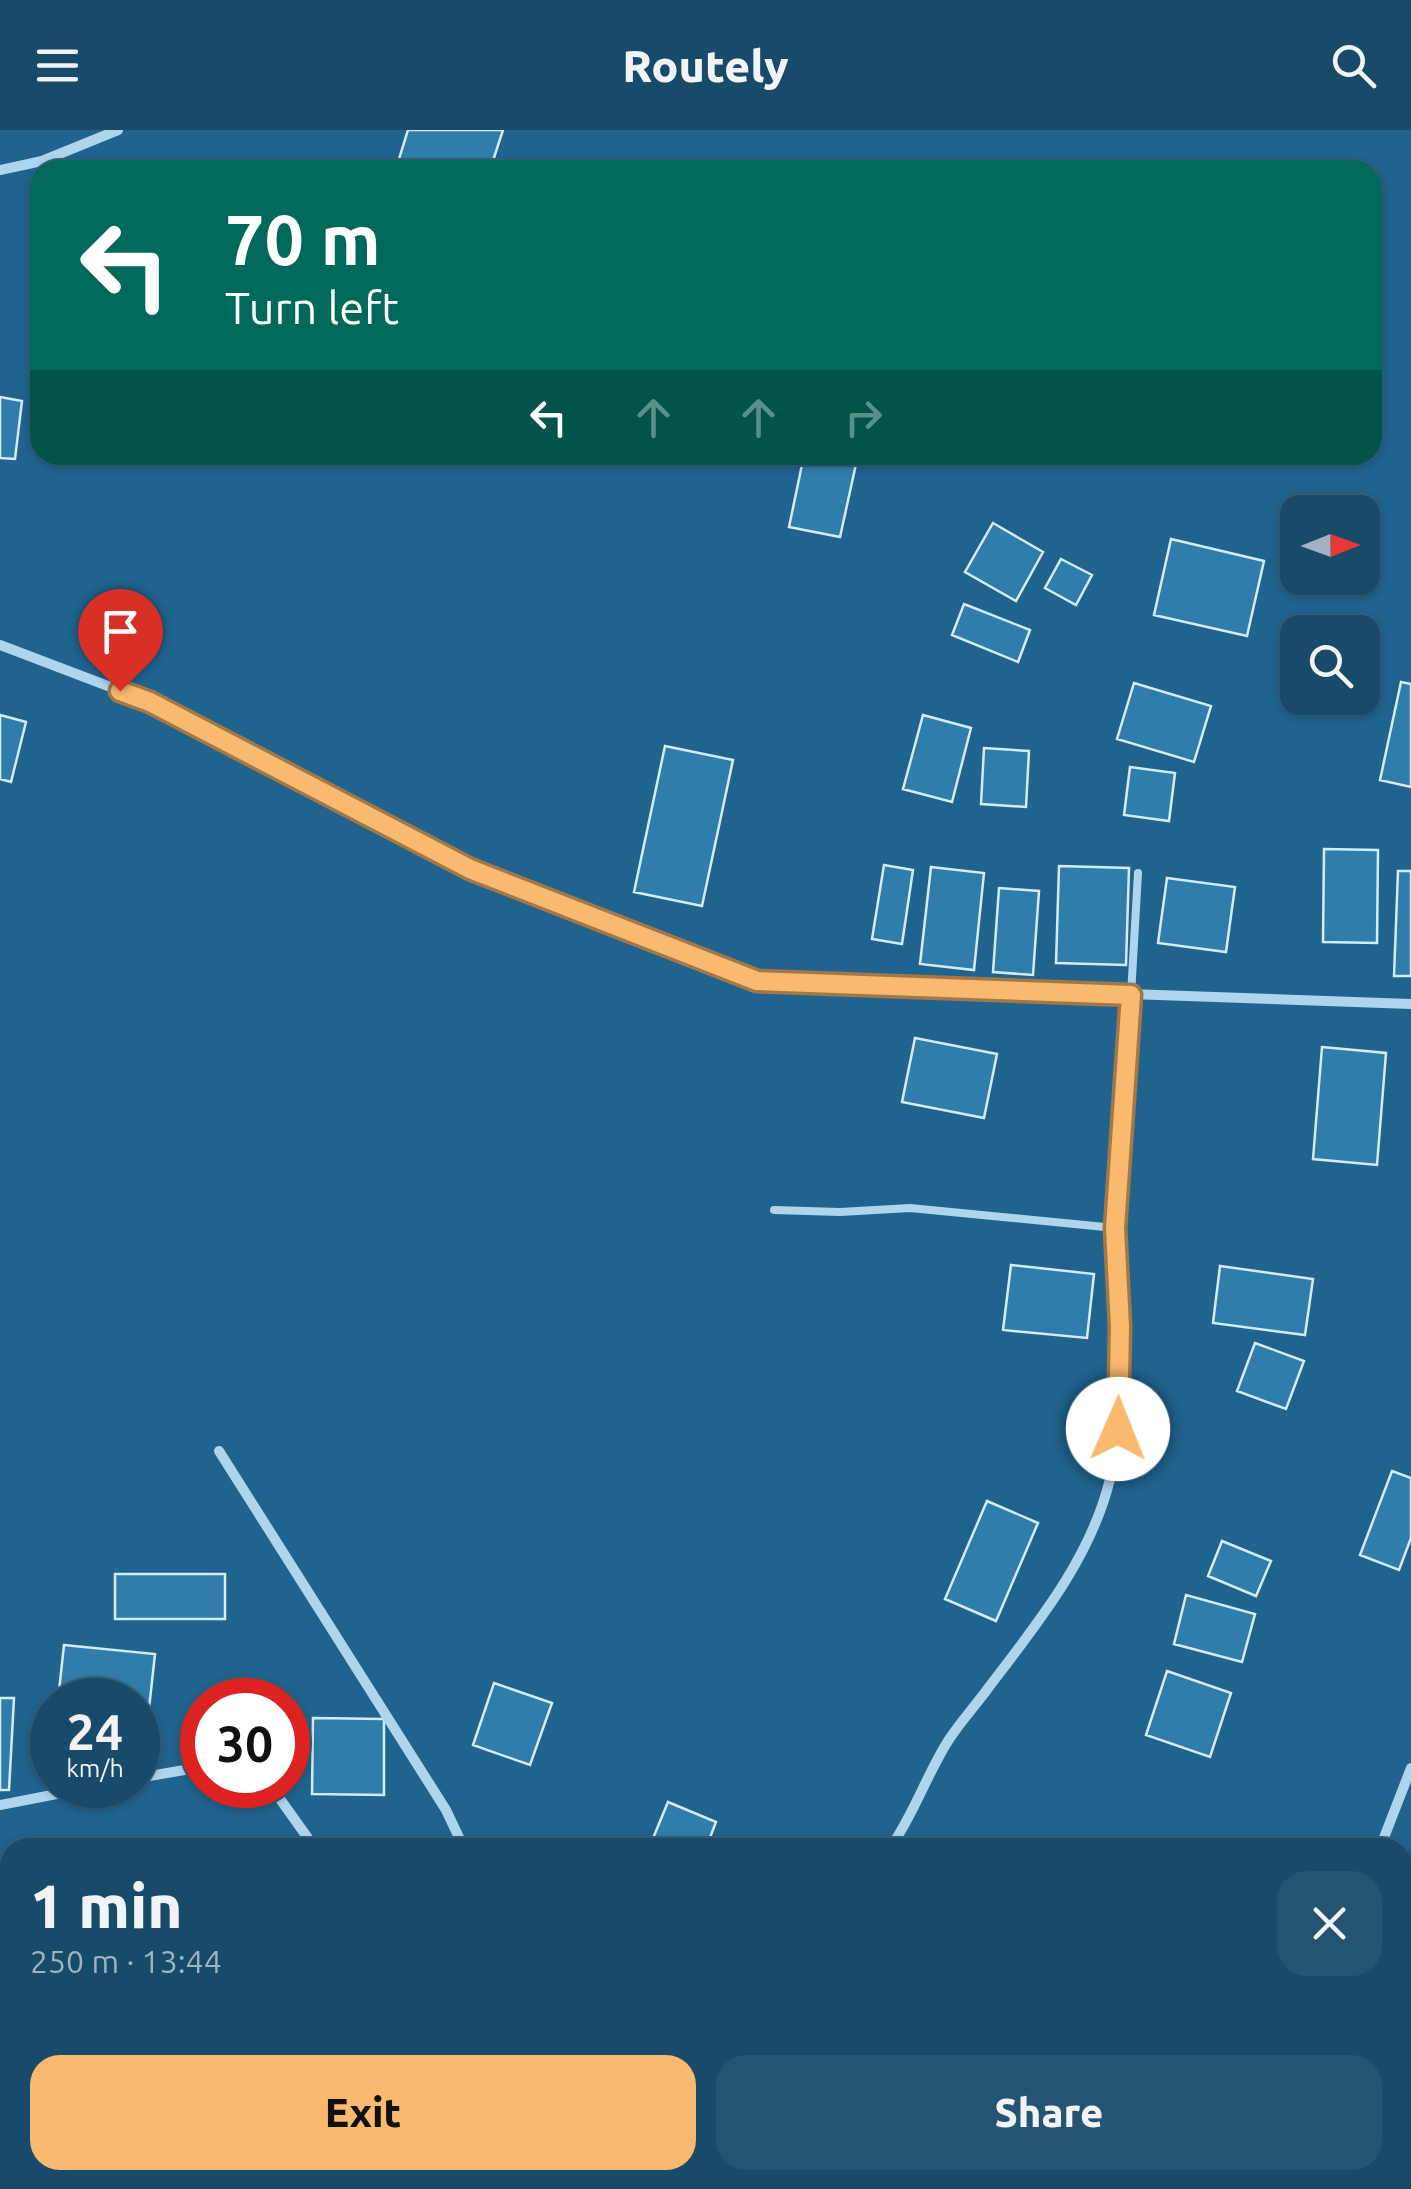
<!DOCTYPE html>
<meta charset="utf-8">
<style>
:root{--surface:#184a6a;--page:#255472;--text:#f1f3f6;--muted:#9fb3c1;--line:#36627e;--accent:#f9b96f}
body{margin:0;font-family:Ubuntu,sans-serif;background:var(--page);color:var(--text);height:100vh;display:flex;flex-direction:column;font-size:38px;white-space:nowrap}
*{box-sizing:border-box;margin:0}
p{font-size:32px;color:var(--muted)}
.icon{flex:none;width:55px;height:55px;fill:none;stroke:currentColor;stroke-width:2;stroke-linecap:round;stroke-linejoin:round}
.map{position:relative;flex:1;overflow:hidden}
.sheet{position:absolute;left:0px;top:1708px;width:1412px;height:352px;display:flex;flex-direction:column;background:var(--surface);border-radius:30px 30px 0 0;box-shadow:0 2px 8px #0004,0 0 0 2px var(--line)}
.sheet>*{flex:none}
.guide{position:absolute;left:30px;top:30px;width:1352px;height:305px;border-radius:30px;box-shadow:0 2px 8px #0004,0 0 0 2px var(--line);background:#00695c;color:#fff;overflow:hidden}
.needle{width:65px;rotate:89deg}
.tools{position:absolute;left:1280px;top:365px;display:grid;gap:20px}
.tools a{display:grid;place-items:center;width:100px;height:100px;border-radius:20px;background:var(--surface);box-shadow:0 2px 8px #0004,0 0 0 2px var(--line);font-size:50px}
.speed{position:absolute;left:30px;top:1548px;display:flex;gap:20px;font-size:50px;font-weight:700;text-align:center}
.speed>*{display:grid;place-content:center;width:130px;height:130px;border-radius:50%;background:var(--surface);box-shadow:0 2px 8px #0004,0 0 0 2px var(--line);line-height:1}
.speed small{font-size:25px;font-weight:400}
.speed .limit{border:15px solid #d22;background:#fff;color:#111}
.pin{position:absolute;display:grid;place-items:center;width:85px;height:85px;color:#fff;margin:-102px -42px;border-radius:50% 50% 50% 0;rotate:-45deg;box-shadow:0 0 10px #0007}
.pin .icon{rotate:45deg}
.me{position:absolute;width:110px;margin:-55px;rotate:1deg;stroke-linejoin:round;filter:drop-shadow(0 0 8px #0008)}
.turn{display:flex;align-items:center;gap:35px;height:210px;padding:0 30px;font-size:45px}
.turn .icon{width:130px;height:130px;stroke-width:2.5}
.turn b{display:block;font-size:70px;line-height:85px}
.lanes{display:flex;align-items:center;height:95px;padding:0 30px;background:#0003;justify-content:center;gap:50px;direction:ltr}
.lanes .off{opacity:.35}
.round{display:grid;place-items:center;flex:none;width:105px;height:105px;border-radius:30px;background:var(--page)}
.overview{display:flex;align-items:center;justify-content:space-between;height:170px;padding:0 30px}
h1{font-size:60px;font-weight:800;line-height:75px}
.action{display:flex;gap:20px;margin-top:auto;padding:20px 30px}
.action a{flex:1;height:115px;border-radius:30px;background:var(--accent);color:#111;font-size:40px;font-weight:800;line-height:115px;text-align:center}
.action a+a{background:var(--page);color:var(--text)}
header{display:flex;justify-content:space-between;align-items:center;height:130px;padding:0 30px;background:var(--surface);font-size:45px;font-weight:800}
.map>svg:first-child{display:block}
.building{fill:#307dab;stroke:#d4ebf9;stroke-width:2.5}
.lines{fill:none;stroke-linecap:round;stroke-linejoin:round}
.lane{stroke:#afd5ec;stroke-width:8}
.street{stroke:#afd5ec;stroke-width:10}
.route-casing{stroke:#a27848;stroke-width:25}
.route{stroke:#f9b96f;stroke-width:18}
</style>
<header><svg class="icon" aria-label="menu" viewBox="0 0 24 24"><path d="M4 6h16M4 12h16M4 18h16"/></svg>Routely<svg class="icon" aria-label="search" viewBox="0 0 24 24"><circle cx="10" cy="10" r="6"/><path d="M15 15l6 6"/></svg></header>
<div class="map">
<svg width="1411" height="2059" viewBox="0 0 1411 2059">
<rect width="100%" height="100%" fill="#20638e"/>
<path class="building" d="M408 0H503L490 40H432L399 29Z
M0 267 22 271 15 329 0 328Z
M804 325H858L840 407 789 397Z
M993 393 1043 422 1016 471 965 442Z
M1171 409 1264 431 1247 506 1154 485Z
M1061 429 1092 445 1076 475 1045 458Z
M964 474 1030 500 1018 532 952 505Z
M1401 552 1411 554V657L1380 650Z
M1134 553 1211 576 1194 632 1117 609Z
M0 585 26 592 11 652 0 649Z
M923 585 971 598 952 672 903 659Z
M665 616 733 630 702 776 634 762Z
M984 618 1029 621 1026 677 981 674Z
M1130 637 1175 643 1169 691 1124 685Z
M1324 719 1378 720 1377 813 1323 812Z
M884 735 913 740 902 814 872 809Z
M1059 736 1129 738 1126 835 1056 833Z
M931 737 984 743 974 840 920 834Z
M1398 741H1411V846H1394Z
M1167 748 1235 757 1226 822 1158 813Z
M999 758 1039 761 1033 845 993 842Z
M915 908 997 924 984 988 902 972Z
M1322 917 1386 923 1377 1035 1313 1029Z
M1011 1135 1094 1144 1087 1208 1003 1200Z
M1220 1136 1313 1149 1305 1205 1213 1193Z
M1255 1213 1304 1231 1286 1279 1237 1261Z
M1392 1341 1411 1348V1408L1399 1440 1360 1425Z
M987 1371 1038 1393 996 1491 945 1469Z
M1222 1411 1271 1431 1256 1466 1208 1446Z
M115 1444H225V1489H115Z
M1186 1465 1255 1484 1242 1532 1174 1514Z
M64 1515 155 1524 148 1588 138 1587V1570H58Z
M1167 1541 1231 1563 1210 1627 1146 1605Z
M494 1553 552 1573 530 1635 473 1615Z
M0 1568H14L9 1660H0Z
M313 1588 384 1589V1665L312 1664Z
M668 1672 716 1692 706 1718H649Z
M0 1835H7L4 1903H0Z
M510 2050H588L589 2059H512Z
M885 2050H956L954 2059H883Z
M1054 2050H1107L1102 2059H1050Z"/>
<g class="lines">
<path class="lane" d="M1131 865 1138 743
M774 1080 840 1082 910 1078 1115 1098"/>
<path class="street" d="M0 40 42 31 118 0
M0 515 150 572 471 739 757 851 1411 874
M219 1321 446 1680 464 1718
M138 1648 202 1637
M270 1655 315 1718
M0 1675 103 1655
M890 1718C914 1684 926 1646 948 1611 960 1592 976 1575 989 1557 1037 1494 1091 1428 1110 1349 1129 1267 1116 1182 1115 1100 1115 1022 1126 943 1131 865
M1380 1718 1411 1638
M483 2050 485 2059
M845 2050 847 2059
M1275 2059 1277 2050"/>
</g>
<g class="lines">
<g class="route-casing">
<path id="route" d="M120 561 150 572 470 739 757 851 1131 865 1115 1098 1120 1196 1118 1299"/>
</g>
<use href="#route" class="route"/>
</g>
</svg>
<div class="tools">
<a><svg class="needle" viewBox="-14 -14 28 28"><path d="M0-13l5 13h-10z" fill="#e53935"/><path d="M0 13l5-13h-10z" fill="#9fb3c1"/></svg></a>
<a><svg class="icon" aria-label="search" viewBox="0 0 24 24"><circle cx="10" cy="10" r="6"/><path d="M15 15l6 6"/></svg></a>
</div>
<div class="speed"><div>24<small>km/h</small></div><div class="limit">30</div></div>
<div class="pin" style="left:120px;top:561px;background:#d93025"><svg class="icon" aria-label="arrive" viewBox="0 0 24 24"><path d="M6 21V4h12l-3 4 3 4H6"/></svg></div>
<svg class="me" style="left:1118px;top:1299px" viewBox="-20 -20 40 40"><circle r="19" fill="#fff"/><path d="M0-13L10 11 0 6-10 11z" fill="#f9b96f"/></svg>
<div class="guide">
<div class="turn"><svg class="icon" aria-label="left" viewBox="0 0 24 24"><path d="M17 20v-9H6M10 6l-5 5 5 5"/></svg><div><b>70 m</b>Turn left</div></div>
<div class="lanes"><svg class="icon" aria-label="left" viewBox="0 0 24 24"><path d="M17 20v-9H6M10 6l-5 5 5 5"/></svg><svg class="icon off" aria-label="ahead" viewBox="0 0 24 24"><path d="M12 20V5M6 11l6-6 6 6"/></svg><svg class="icon off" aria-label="ahead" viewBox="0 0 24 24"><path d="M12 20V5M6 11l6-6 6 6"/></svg><svg class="icon off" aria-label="right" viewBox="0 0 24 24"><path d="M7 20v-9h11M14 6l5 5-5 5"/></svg></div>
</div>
<section class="sheet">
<div class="overview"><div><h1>1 min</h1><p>250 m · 13:44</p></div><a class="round"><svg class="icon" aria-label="close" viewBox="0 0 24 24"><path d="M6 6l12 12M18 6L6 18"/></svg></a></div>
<div class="action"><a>Exit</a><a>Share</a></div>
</section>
</div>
